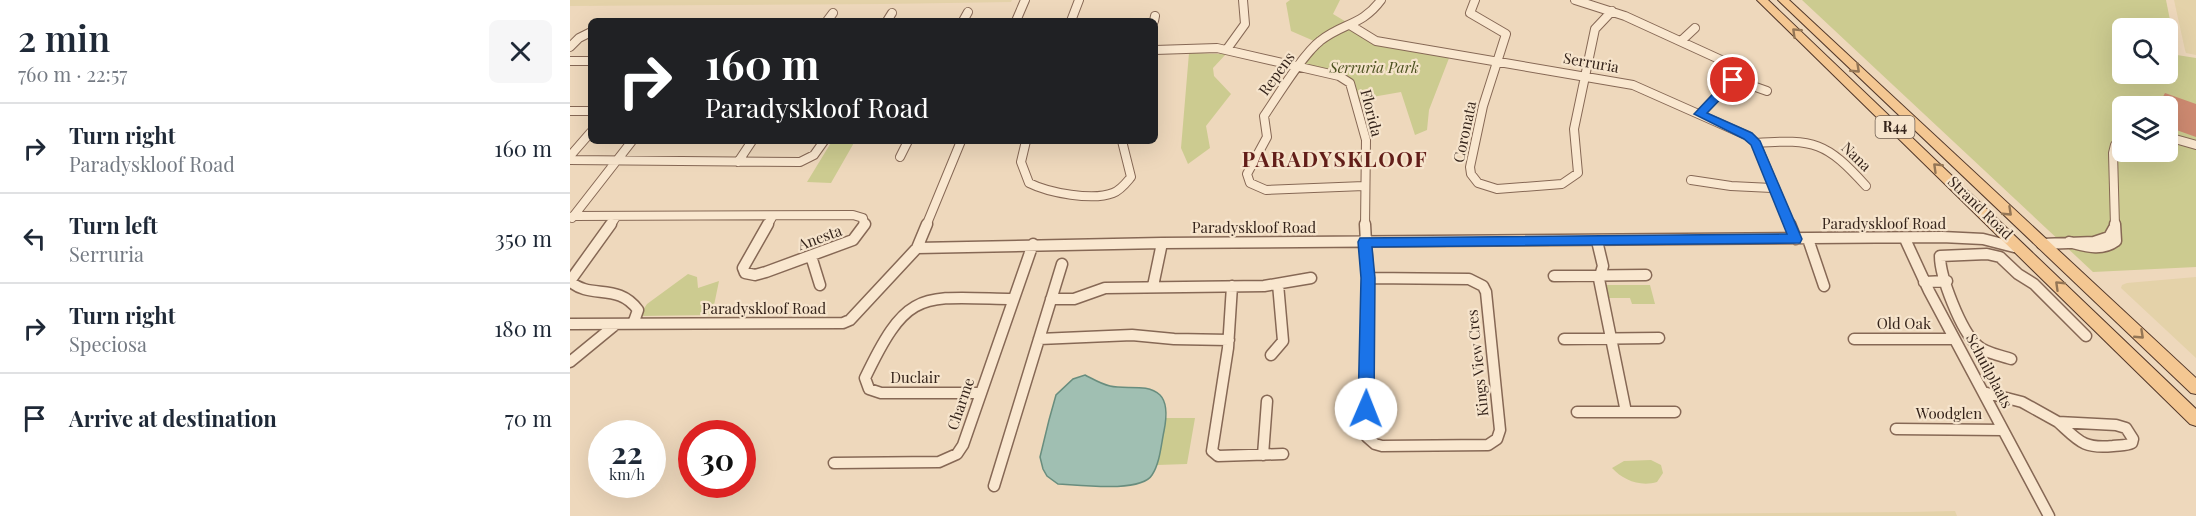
<!DOCTYPE html>
<meta charset="utf-8">
<style>
:root{--surface:#fff;--page:#f6f6f7;--text:#1f2937;--muted:#747a83;--line:#e0e1e3}
body{margin:0;font-family:"Playfair Display",serif;background:var(--page);color:var(--text);height:100vh;display:flex;flex-direction:column;font-size:22px;white-space:nowrap}
*{box-sizing:border-box;margin:0}
p{font-size:20px;color:var(--muted)}
.icon{flex:none;width:33px;height:33px;fill:none;stroke:currentColor;stroke-width:2;stroke-linecap:round;stroke-linejoin:round}
.map{position:relative;flex:1;overflow:hidden}
.details{display:flex;flex-direction:column;background:var(--surface);width:570px}
.details>*{flex:none}
.hud{position:absolute;left:18px;top:18px;width:570px;height:126px;border-radius:9px;box-shadow:0 6px 24px #0002;background:#202124;color:#fff;overflow:hidden}
.fabs{position:absolute;left:1542px;top:18px;display:grid;gap:12px}
.fabs a{display:grid;place-items:center;width:66px;height:66px;border-radius:9px;background:var(--surface);box-shadow:0 6px 24px #0002;font-size:30px}
.speed{position:absolute;left:18px;top:420px;display:flex;gap:12px;font-size:30px;font-weight:700;text-align:center}
.speed>*{display:grid;place-content:center;width:78px;height:78px;border-radius:50%;background:var(--surface);box-shadow:0 6px 24px #0002;line-height:1}
.speed small{font-size:15px;font-weight:400}
.speed .limit{border:9px solid #d22;background:#fff;color:#111}
.pin{position:absolute;display:grid;place-items:center;width:51px;height:51px;color:#fff;margin:-26px;border:3px solid #fff;border-radius:50%;box-shadow:0 2px 6px #0007}
.me{position:absolute;width:66px;margin:-33px;rotate:1deg;stroke-linejoin:round;filter:drop-shadow(0 0 4px #0008)}
.turn{display:flex;align-items:center;gap:21px;height:126px;padding:0 18px;font-size:27px}
.turn .icon{width:78px;height:78px;stroke-width:2.5}
.turn b{display:block;font-size:42px;line-height:51px}
.round{display:grid;place-items:center;flex:none;width:63px;height:63px;border-radius:9px;background:var(--page)}
.summary{display:flex;align-items:center;justify-content:space-between;height:102px;padding:0 18px}
h1{font-size:36px;font-weight:600;line-height:45px}
ul{padding:0;list-style:none}
li{display:flex;align-items:center;gap:18px;height:90px;padding:0 18px;border-top:2px solid var(--line)}
li div{flex:1}
li b{display:block;font-size:22px}
li em{font-style:normal}
main{display:flex;flex:1;min-height:0}
.map>svg:first-child{display:block}
.farmland{fill:#e4d2a9}
.green{fill:#cccb90;fill-rule:evenodd}
.water{fill:#a0bfb2;stroke:#688d7e;stroke-width:1.5}
.building{fill:#ce8a71}
.lines{fill:none;stroke-linecap:round;stroke-linejoin:round}
.street-far1-casing{stroke:#866855;stroke-width:10}
.street-casing{stroke:#866855;stroke-width:13}
.primary-casing{stroke:#53382a;stroke-width:2}
.street-far1{stroke:#f9e7cf;stroke-width:8}
.street{stroke:#f9e7cf;stroke-width:10}
.primary{fill:#f4c792;fill-rule:evenodd}
.oneway{stroke:#947656}
.route{fill:#1a73e8;stroke:#114b97;stroke-width:1.5}
.labels{text-anchor:middle;stroke-width:4.5;stroke-linejoin:round;paint-order:stroke}
.shield{fill:#f6e4cc;stroke:#6f5e50;stroke-width:1.5}
.shield-label{font-size:14px;font-weight:bold;fill:#35241b}
.street-label{font-size:15px;fill:#35241b;stroke:#f6e4cc}
.park-label{font-size:15px;font-style:italic;fill:#4d5221;stroke:#f6e4cc}
.district-label{font-size:21px;font-weight:bold;letter-spacing:1.5px;fill:#621e19;stroke:#f6e4cc}
</style>
<main>
<section class="details">
<div class="summary"><div><h1>2 min</h1><p>760 m · 22:57</p></div><a class="round"><svg class="icon" aria-label="close" viewBox="0 0 24 24"><path d="M6 6l12 12M18 6L6 18"/></svg></a></div>
<ul>
<li><svg class="icon" aria-label="right" viewBox="0 0 24 24"><path d="M7 20v-9h11M14 6l5 5-5 5"/></svg><div><b>Turn right</b><p>Paradyskloof Road</p></div><em>160 m</em></li>
<li><svg class="icon" aria-label="left" viewBox="0 0 24 24"><path d="M17 20v-9H6M10 6l-5 5 5 5"/></svg><div><b>Turn left</b><p>Serruria</p></div><em>350 m</em></li>
<li><svg class="icon" aria-label="right" viewBox="0 0 24 24"><path d="M7 20v-9h11M14 6l5 5-5 5"/></svg><div><b>Turn right</b><p>Speciosa</p></div><em>180 m</em></li>
<li><svg class="icon" aria-label="arrive" viewBox="0 0 24 24"><path d="M6 21V4h12l-3 4 3 4H6"/></svg><div><b>Arrive at destination</b></div><em>70 m</em></li>
</ul>
</section>
<div class="map">
<svg width="1626" height="516" viewBox="0 0 1626 516">
<rect width="100%" height="100%" fill="#eed8bc"/>
<path class="farmland" d="M0 0H442L441 2 314 4 0 6Z
M1604 0H1626V55L1616 53 1615 50Z
M1626 277V358L1551 288 1552 285 1557 283Z
M1385 511 1387 516H845L1339 512Z"/>
<path class="green" d="M720 0H770L763 14 778 23 744 41 721 31 716 3Z
M1232 0H1596L1607 55 1626 58V267L1523 272ZM1552 28H1598V74H1552ZM1552 106H1598V152H1552Z
M780 25 800 38 881 53 859 110 857 130 845 135 831 92 785 100 780 83 728 67 746 44Z
M619 53 656 54 643 68 644 76 661 94 636 126 640 148 618 164 611 148Z
M262 141H285L261 183 237 182Z
M118 274 127 277 128 288 149 281 142 315 69 316 77 304Z
M1036 285H1080L1085 304H1062L1060 298H1039Z
M596 418H625L617 464 587 465Z
M1081 460 1091 465 1093 473 1087 482C1070 487 1053 480 1042 468L1054 461Z"/>
<path class="water" d="M515 375C523 379 531 384 540 386 556 390 577 383 590 395 598 403 596 421 594 431 591 445 590 463 582 475 571 493 509 485 488 484L477 476 473 469 470 457 479 420 486 395 503 379Z"/>
<path class="building" d="M1595 93 1626 104V137L1598 127V106H1588Z"/>
<g class="lines">
<g class="street-far1-casing">
<path id="street-far1" d="M905 0 900 13 936 34 913 106 900 167 901 174 908 183 927 189 992 184 1008 173 1004 129 1025 29 1042 11
M1005 0 1055 16 1162 65 1166 73 1163 79 1130 114
M257 21 263 13
M317 21 322 13
M393 21 398 12
M446 21 455 0
M501 21 509 0
M584 21 585 16
M780 25 806 41 1063 85 1178 136 1186 143 1221 226
M1111 41 1125 28
M0 47 9 38 21 32
M657 49 675 24 673 0
M585 50 647 48 769 76 780 83 796 140 795 226
M0 61H21
M1163 79 1197 91
M0 111H21
M1598 137 1626 145
M456 141 451 162 459 183C479 193 523 201 543 193 551 190 556 183 561 177L552 141
M1186 143C1245 139 1256 142 1296 186
M0 156 21 132
M330 157 338 141
M0 160 230 162 244 155 254 141
M168 162 182 141
M1121 180 1161 186 1202 188
M794 186 696 190 680 183 677 174 697 137 694 116C707 97 733 54 750 41 772 23 792 26 811 0
M3 216 283 215 293 218 294 226
M2 218 62 141
M40 226 46 217
M197 226 203 216
M356 226 391 141
M1545 226 1543 153 1545 145 1552 137"/>
</g>
<g class="street-casing">
<path id="street" d="M41 224 0 281C20 300 48 282 68 310L63 324
M198 224 173 268 175 273 185 275 196 272 283 240 295 224
M795 224 798 278
M1220 224 1226 239
M1238 239 1254 286
M1335 239 1359 291 1479 516
M1027 241 1033 266 1029 279 1056 412
M1499 242C1515 246 1531 252 1546 241L1545 224
M1472 244 1524 242 1539 237 1544 228
M347 248 592 243 1372 237 1413 239 1444 247
M241 256 250 285
M984 276 1076 275
M798 278 899 279 913 286 916 292 930 430 927 439 918 445 812 446 805 444 797 437Z
M1354 282 1377 281
M583 286 592 243
M662 286 658 348 642 451 648 456 713 454
M481 299H504L535 288 694 286 741 278
M0 324 273 323 280 320 347 248 357 224
M469 339 562 335 604 339 659 340
M994 339 1089 338
M1284 339H1384
M701 355 713 341 708 284
M1441 359C1430 355 1415 353 1407 345 1391 331 1370 277 1370 256L1417 254 1430 257 1448 274 1464 284 1516 336
M0 362 45 325
M1413 392 1452 402 1488 422
M411 393H311L299 389 295 378C338 288 350 297 442 299
M1007 412H1105
M1488 422 1546 425 1556 428 1563 439 1562 443C1556 446 1550 445 1543 446 1513 449 1509 441 1488 422Z
M1326 429 1433 430
M693 455 697 401
M264 463 369 462 387 454 393 445 463 244
M424 486 492 264"/>
</g>
<g class="primary-casing">
<path id="primary" d="M1187 0H1198L1626 409V426L1620 424Z
M1208 0H1219L1626 378V394L1621 393Z"/>
</g>
<use href="#street-far1" class="street-far1"/>
<use href="#street" class="street"/>
<use href="#primary" class="primary"/>
</g>
<defs><path id="oneway-chevron" d="M-2-3.5L2.5 0L-2 3.5" fill="none" stroke-width="1.6" stroke-linecap="round" stroke-linejoin="round" transform="scale(1.5)"/></defs>
<g class="oneway">
<use href="#oneway-chevron" transform="translate(1226 32) rotate(-136)"/>
<use href="#oneway-chevron" transform="translate(1286 69) rotate(43)"/>
<use href="#oneway-chevron" transform="translate(1367 167) rotate(-136)"/>
<use href="#oneway-chevron" transform="translate(1438 212) rotate(43)"/>
<use href="#oneway-chevron" transform="translate(1489 285) rotate(-136)"/>
<use href="#oneway-chevron" transform="translate(1570 335) rotate(43)"/>
</g>
<path class="route" d="M1163 76 1168 80 1167 82 1137 113 1182 133 1190 141 1232 239 1230 243 802 247 805 278 804 409 802 414 796 416 791 414 788 409 791 278 788 242 790 238 1217 234 1181 145 1174 139 1124 114 1159 77Z"/>
<g class="labels">
<rect class="shield" x="1305.5" y="116" width="39" height="22" rx="4.5"/>
<g class="shield-label">
<text x="1325" y="132">R44</text>
</g>
<g class="street-label">
<text transform="translate(1021 63) rotate(10)" y="5">Serruria</text>
<text transform="translate(707 74) rotate(-54)" y="5">Repens</text>
<text transform="translate(801 113) rotate(76)" y="5">Florida</text>
<text transform="translate(895 132) rotate(-78)" y="5">Coronata</text>
<text transform="translate(1286 157) rotate(44)" y="5">Nana</text>
<text transform="translate(1410 208) rotate(44)" y="5">Strand Road</text>
<text x="1314" y="229">Paradyskloof Road</text>
<text x="684" y="233">Paradyskloof Road</text>
<text transform="translate(250 238) rotate(-20)" y="5">Anesta</text>
<text x="194" y="314">Paradyskloof Road</text>
<text x="1334" y="329">Old Oak</text>
<text transform="translate(908 363) rotate(-96)" y="5">Kings View Cres</text>
<text transform="translate(1419 371) rotate(62)" y="5">Schuilplaats</text>
<text x="345" y="383">Duclair</text>
<text transform="translate(391 404) rotate(-71)" y="5">Charme</text>
<text x="1379" y="419">Woodglen</text>
</g>
<g class="park-label">
<text x="804" y="73">Serruria Park</text>
</g>
<g class="district-label">
<text x="765" y="167">PARADYSKLOOF</text>
</g>
</g>
</svg>
<div class="fabs">
<a><svg class="icon" aria-label="search" viewBox="0 0 24 24"><circle cx="10" cy="10" r="6"/><path d="M15 15l6 6"/></svg></a>
<a><svg class="icon" aria-label="layers" viewBox="0 0 24 24"><path d="M12 4l9 5-9 5-9-5zM3 14l9 5 9-5"/></svg></a>
</div>
<div class="speed"><div>22<small>km/h</small></div><div class="limit">30</div></div>
<div class="pin" style="left:1163px;top:80px;background:#d93025"><svg class="icon" aria-label="arrive" viewBox="0 0 24 24"><path d="M6 21V4h12l-3 4 3 4H6"/></svg></div>
<svg class="me" style="left:796px;top:409px" viewBox="-20 -20 40 40"><circle r="19" fill="#fff"/><path d="M0-13L10 11 0 6-10 11z" fill="#1a73e8"/></svg>
<div class="hud">
<div class="turn"><svg class="icon" aria-label="right" viewBox="0 0 24 24"><path d="M7 20v-9h11M14 6l5 5-5 5"/></svg><div><b>160 m</b>Paradyskloof Road</div></div>
</div>
</div>
</main>
